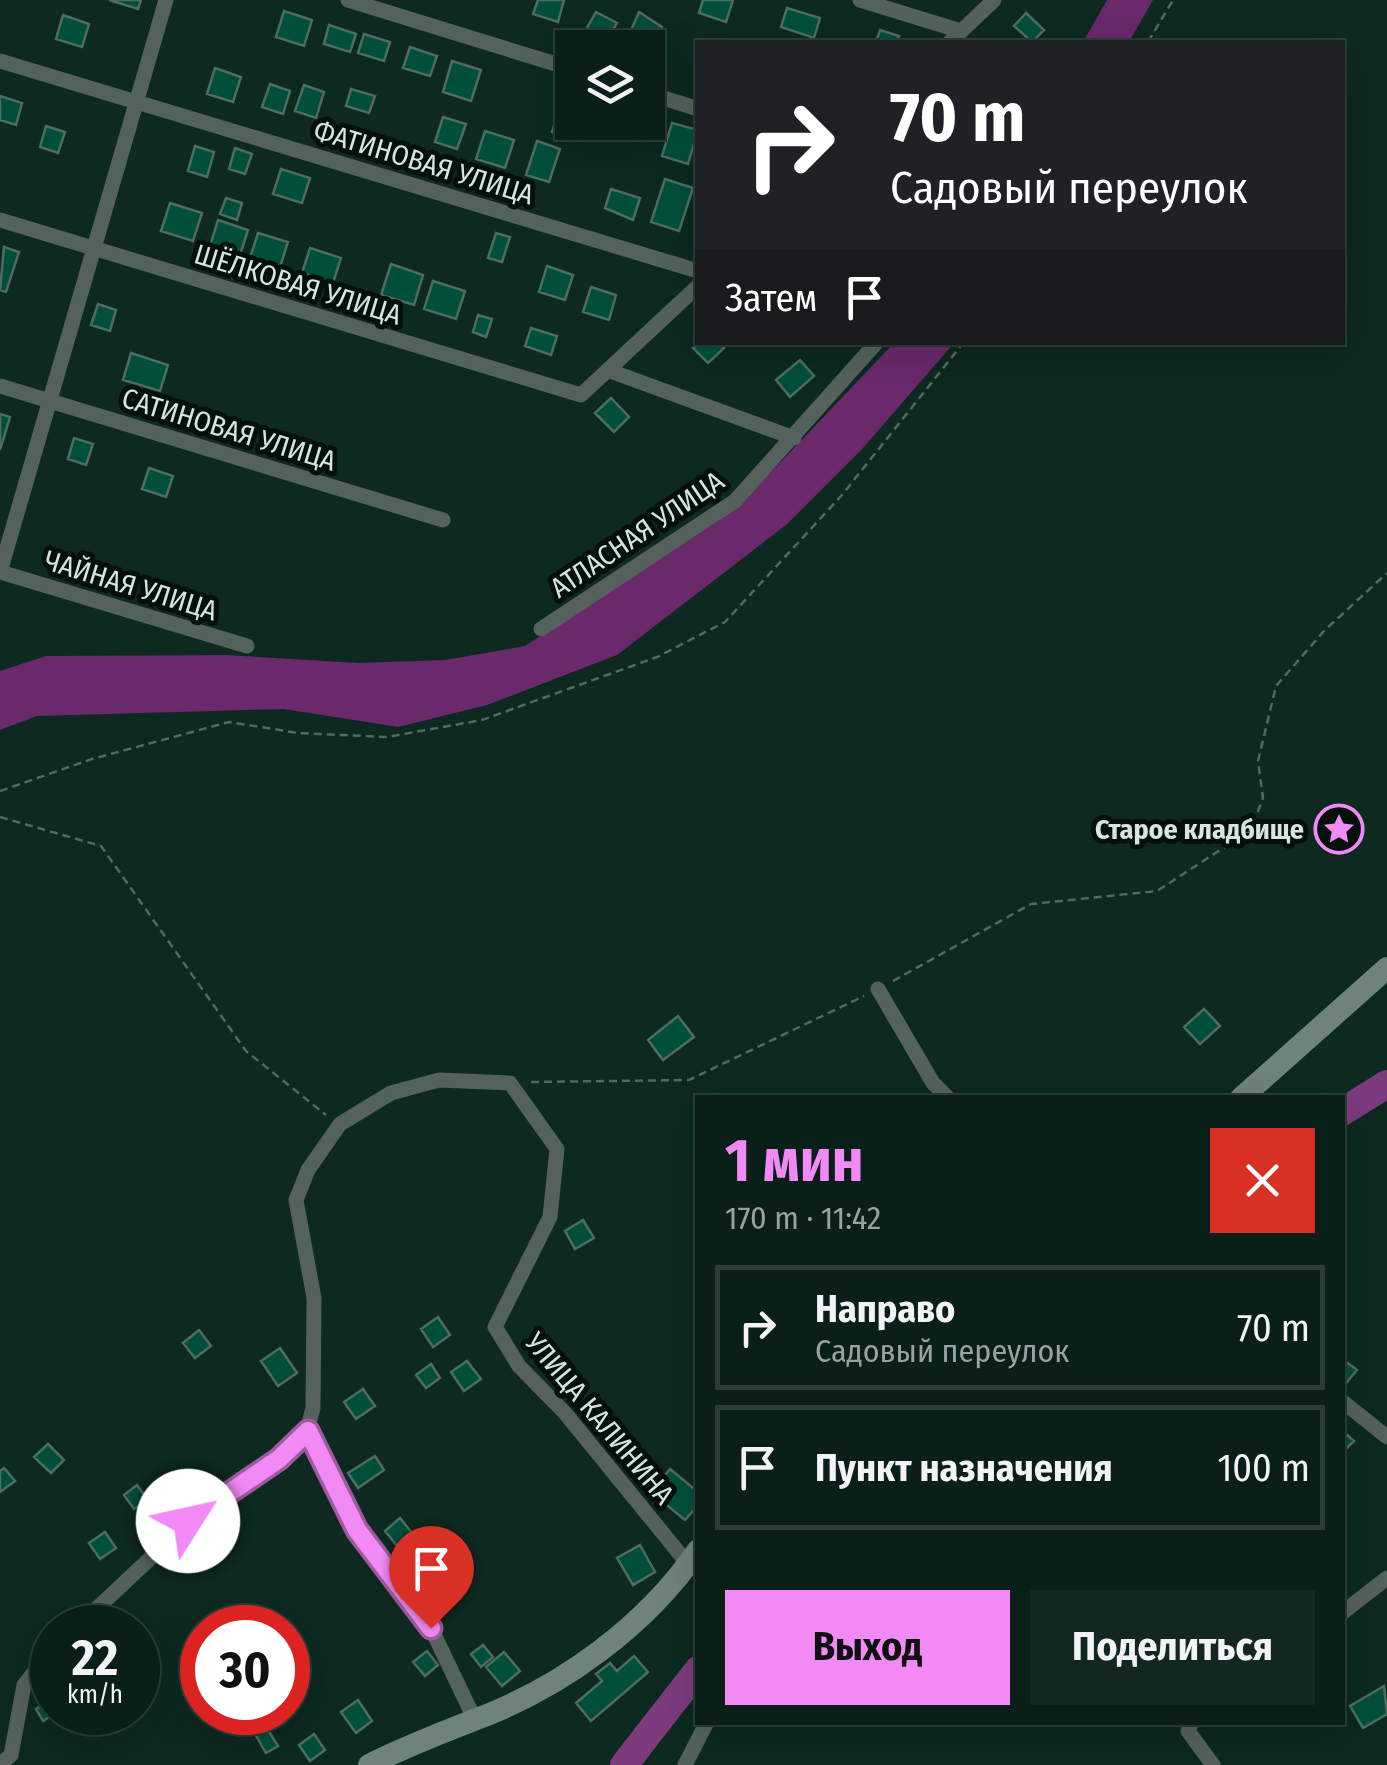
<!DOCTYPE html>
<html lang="ru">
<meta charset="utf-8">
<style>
:root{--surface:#0a1f18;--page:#132721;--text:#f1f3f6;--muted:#99a2a2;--line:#2a3d37;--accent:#f18af4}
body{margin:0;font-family:"Fira Sans Condensed",sans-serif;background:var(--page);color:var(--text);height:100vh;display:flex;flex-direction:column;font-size:38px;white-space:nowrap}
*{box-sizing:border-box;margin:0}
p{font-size:32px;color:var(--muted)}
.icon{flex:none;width:55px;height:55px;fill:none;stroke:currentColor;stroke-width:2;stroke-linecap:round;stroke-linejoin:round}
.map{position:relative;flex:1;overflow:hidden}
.sheet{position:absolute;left:695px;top:1095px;width:650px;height:630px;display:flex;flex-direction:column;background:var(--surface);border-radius:0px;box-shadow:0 10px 40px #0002,0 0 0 2px var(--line)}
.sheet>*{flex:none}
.banner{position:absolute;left:695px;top:40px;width:650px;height:305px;border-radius:0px;box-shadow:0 10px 40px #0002,0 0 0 2px var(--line);background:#202124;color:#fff;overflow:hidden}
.buttons{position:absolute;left:555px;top:30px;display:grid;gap:20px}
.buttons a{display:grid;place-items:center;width:110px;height:110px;border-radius:0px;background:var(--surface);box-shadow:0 10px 40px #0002,0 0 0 2px var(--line);font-size:50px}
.speed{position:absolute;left:30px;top:1605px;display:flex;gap:20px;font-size:50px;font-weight:700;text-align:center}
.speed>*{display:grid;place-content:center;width:130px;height:130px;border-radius:50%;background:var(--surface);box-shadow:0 10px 40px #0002,0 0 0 2px var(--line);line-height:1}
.speed small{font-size:25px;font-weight:400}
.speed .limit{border:15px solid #d22;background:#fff;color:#111}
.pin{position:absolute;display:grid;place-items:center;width:85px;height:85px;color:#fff;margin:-102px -42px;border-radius:50% 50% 50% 0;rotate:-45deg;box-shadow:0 0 10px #0007}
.pin .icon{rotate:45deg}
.me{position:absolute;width:110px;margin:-55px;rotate:55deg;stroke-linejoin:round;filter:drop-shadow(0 0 8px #0008)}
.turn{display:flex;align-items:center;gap:35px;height:210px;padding:0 30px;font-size:45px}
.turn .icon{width:130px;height:130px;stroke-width:2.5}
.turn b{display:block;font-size:70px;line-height:85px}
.then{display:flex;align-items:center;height:95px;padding:0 30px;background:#0003;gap:20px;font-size:38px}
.round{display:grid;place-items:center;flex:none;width:105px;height:105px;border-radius:0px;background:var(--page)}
.summary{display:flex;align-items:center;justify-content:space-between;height:170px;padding:0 30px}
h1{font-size:60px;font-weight:700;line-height:75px;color:var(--accent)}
.button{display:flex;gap:20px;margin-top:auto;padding:20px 30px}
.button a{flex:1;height:115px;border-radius:0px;background:var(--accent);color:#111;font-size:40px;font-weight:700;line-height:115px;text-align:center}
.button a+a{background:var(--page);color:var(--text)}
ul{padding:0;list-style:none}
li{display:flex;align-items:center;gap:30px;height:125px;margin:0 20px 15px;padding:0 10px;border:5px solid var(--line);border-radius:0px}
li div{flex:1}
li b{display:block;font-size:38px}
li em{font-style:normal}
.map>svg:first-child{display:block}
.forest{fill:#69296b}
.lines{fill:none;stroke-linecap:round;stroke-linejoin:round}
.river{stroke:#7b3b7d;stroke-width:28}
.building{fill:#004f3b;stroke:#4f6c61;stroke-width:2.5}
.path{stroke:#526961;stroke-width:2.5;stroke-dasharray:8 5;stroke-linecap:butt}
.street{stroke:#54615c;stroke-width:15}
.secondary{stroke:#6f837b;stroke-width:22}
.route-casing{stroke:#9d5a9f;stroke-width:25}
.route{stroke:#f18af4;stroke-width:18}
.labels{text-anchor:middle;stroke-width:10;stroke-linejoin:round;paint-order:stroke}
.street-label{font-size:28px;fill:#d6e6df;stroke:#050f0b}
.poi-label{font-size:28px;font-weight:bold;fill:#d6e6df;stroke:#050f0b;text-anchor:end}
</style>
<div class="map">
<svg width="1387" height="1765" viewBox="0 0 1387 1765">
<rect width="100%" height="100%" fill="#0d2920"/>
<path class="forest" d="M1107 0H1153L1129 42H1083Z
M894 343H954L863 448 786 525 617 655 487 705 398 727 284 709 37 716 0 730V671L46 656 225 655 358 663 445 660 525 646 717 522 774 469Z"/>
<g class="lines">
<path class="river" d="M1342 1112 1387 1084
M624 1765 698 1670"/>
</g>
<path class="building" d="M109 0H141L138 9Z
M538 0H564L558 22 533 14Z
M703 0H733L726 22 699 13Z
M787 8 820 18 814 38 781 27Z
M284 11 312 20 304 46 276 37Z
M596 12 617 23 603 47 583 35Z
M639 12 662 27 649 57 648 48 624 46Z
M1026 13 1044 30 1032 42 1014 26Z
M63 15 89 24 82 47 56 39Z
M329 25 356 34 350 52 324 44Z
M880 30 899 36 896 42H876Z
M364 34 390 42 384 61 358 53Z
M410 47 437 56 430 76 403 68Z
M452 61 481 70 471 101 443 92Z
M215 68 241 77 233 102 207 94Z
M270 84 290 91 283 114 262 107Z
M304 85 324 92 316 118 295 111Z
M351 89 375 96 369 113 346 106Z
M0 96 22 103 16 125 0 120Z
M558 113 571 117 565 136 552 132Z
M443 117 466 124 457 149 435 142Z
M672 123 698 130 688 164 662 156Z
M46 126 65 132 58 153 40 147Z
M485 131 514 140 505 168 476 159Z
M537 141 560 149 549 182 526 175Z
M195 146 214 152 207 177 188 171Z
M235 148 252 154 245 174 229 169Z
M281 169 310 178 302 203 273 194Z
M665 179 693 188 679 231 651 222Z
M611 189 640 198 633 220 605 208Z
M226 198 242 203 237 220 220 214Z
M170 203 202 213 193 241 161 231Z
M218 220 248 230 239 258 209 249Z
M258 233 288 242 279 270 249 261Z
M496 233 510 237 502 262 488 258Z
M4 247 19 252 6 292 0 290Z
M310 248 341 258 333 283 302 273Z
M391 264 423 275 414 305 381 295Z
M547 266 573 275 565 300 539 292Z
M433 281 465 291 456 319 424 309Z
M591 287 616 295 609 320 583 312Z
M341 293 370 302 366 315 337 306Z
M98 304 116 310 110 331 91 325Z
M478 315 492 319 486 337 473 332Z
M531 328 557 336 551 355 525 346Z
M699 342H719L724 348 708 363 693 348Z
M131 353 168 365 160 391 123 380Z
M800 360 814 376 790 397 776 380Z
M611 398 629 417 614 432 595 413Z
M0 414 10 417 0 450Z
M74 438 93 444 86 465 68 459Z
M149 468 173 476 166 497 142 489Z
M1204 1009 1220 1026 1200 1044 1184 1027Z
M678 1016 694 1037 663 1060 648 1040Z
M583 1220 594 1238 575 1249 565 1231Z
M438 1317 450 1335 433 1347 421 1329Z
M199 1330 211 1346 195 1358 183 1343Z
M280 1348 297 1373 278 1386 261 1361Z
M1342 1359 1357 1370 1342 1388Z
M467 1361 481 1379 464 1391 451 1372Z
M431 1364 440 1378 426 1388 416 1375Z
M363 1389 375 1406 356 1419 344 1402Z
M1342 1430 1354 1441 1342 1453Z
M48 1444 64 1460 51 1473 34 1457Z
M375 1456 384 1470 358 1488 348 1473Z
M4 1468 15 1481 0 1492V1471Z
M670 1469 698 1492V1505L685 1520 651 1492Z
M137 1485 148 1500 134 1509 124 1495Z
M400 1518 412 1533 397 1546 385 1531Z
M105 1532 116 1548 100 1559 89 1543Z
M640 1545 655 1572 633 1585 617 1558Z
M438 1561 451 1576 439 1587 426 1572Z
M293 1643 303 1659 288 1670V1647Z
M483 1645 493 1657 481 1667 471 1654Z
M427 1651 438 1665 425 1676 413 1662Z
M504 1652 520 1671 502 1686 486 1667Z
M634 1656 648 1672 591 1721 576 1703 602 1681 596 1674 610 1663 617 1671Z
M1384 1686 1387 1714 1363 1728 1350 1706Z
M52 1700V1712H57L43 1721 36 1709Z
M358 1700 372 1721 356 1733 341 1712Z
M265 1725 278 1746 266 1753 254 1732Z
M314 1734 325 1750 310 1761 299 1745Z"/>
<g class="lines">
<path class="path" d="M1148 42 1173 0
M0 791 92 759 229 722 298 733 387 737 482 720 657 657 725 622 842 495 964 342
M0 817 101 846 246 1051 326 1115
M893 981 1031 904 1157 891 1251 830 1263 798 1258 761 1276 686 1324 631 1387 573
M531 1082 689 1080 864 996"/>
<path class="street" d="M348 0 572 69
M860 0 961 31
M950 42 994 0
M0 61 698 271
M648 93 698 109
M0 220 581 395 698 286
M610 371 794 438
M0 386 443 520
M0 572 166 0
M0 572 247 646
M541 629 735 501 877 342
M878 989 933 1083 948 1098
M1342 1401 1387 1437
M1342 1613 1387 1578
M76 1628 205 1507 279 1459 307 1431
M475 1720 431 1628 357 1530 307 1431 313 1408 314 1298 296 1200 308 1170 340 1124 391 1093 439 1080 510 1083 557 1149 550 1217 495 1327 519 1366 565 1413 688 1564
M1192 1722 1188 1731 1213 1765
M0 1765 11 1755 24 1685 52 1650
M685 1765 707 1722"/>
<path class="secondary" d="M1241 1098 1387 968
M369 1765C404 1747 438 1734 474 1720 561 1688 646 1626 698 1550"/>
</g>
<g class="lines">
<g class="route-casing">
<path id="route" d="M188 1521 279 1459 308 1431 357 1530 431 1628"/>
</g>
<use href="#route" class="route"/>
</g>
<defs>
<g id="sight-ring" transform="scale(2.5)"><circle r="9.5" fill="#050f0b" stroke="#f18af4" stroke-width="1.5"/><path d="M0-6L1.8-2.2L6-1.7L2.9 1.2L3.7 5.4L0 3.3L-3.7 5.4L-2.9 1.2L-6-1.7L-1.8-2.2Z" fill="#f18af4"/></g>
</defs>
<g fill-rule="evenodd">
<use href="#sight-ring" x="1339" y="829"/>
</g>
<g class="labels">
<g class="street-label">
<text transform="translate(424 162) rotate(17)" y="10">ФАТИНОВАЯ УЛИЦА</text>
<text transform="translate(298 284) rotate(17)" y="10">ШЁЛКОВАЯ УЛИЦА</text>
<text transform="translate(229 429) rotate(17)" y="10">САТИНОВАЯ УЛИЦА</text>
<text transform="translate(637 534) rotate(-34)" y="10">АТЛАСНАЯ УЛИЦА</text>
<text transform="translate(131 585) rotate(17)" y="10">ЧАЙНАЯ УЛИЦА</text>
<text transform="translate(600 1418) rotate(50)" y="10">УЛИЦА КАЛИНИНА</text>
</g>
<g class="poi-label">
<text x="1304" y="839">Старое кладбище</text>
</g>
</g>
</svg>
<div class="buttons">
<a><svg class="icon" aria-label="layers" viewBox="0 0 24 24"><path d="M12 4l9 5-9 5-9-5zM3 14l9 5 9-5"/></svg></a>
</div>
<div class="speed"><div>22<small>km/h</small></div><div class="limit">30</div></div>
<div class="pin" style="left:431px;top:1628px;background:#d93025"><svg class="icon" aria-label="arrive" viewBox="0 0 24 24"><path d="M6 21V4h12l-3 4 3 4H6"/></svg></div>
<svg class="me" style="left:188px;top:1521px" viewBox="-20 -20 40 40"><circle r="19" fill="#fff"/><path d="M0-13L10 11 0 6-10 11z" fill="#f18af4"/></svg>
<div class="banner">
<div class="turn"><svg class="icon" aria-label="right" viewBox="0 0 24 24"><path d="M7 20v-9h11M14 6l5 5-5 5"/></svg><div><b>70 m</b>Садовый переулок</div></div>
<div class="then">Затем<svg class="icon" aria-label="arrive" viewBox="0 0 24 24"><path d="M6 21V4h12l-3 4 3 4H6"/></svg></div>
</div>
<section class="sheet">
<div class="summary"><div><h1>1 мин</h1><p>170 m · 11:42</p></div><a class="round" style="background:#d93025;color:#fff"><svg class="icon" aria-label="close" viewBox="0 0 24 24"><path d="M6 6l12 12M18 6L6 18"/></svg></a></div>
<ul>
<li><svg class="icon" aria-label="right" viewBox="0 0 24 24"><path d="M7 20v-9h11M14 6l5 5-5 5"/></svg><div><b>Направо</b><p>Садовый переулок</p></div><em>70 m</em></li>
<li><svg class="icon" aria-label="arrive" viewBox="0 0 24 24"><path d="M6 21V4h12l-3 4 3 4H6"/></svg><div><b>Пункт назначения</b></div><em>100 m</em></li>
</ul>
<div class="button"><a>Выход</a><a>Поделиться</a></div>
</section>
</div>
